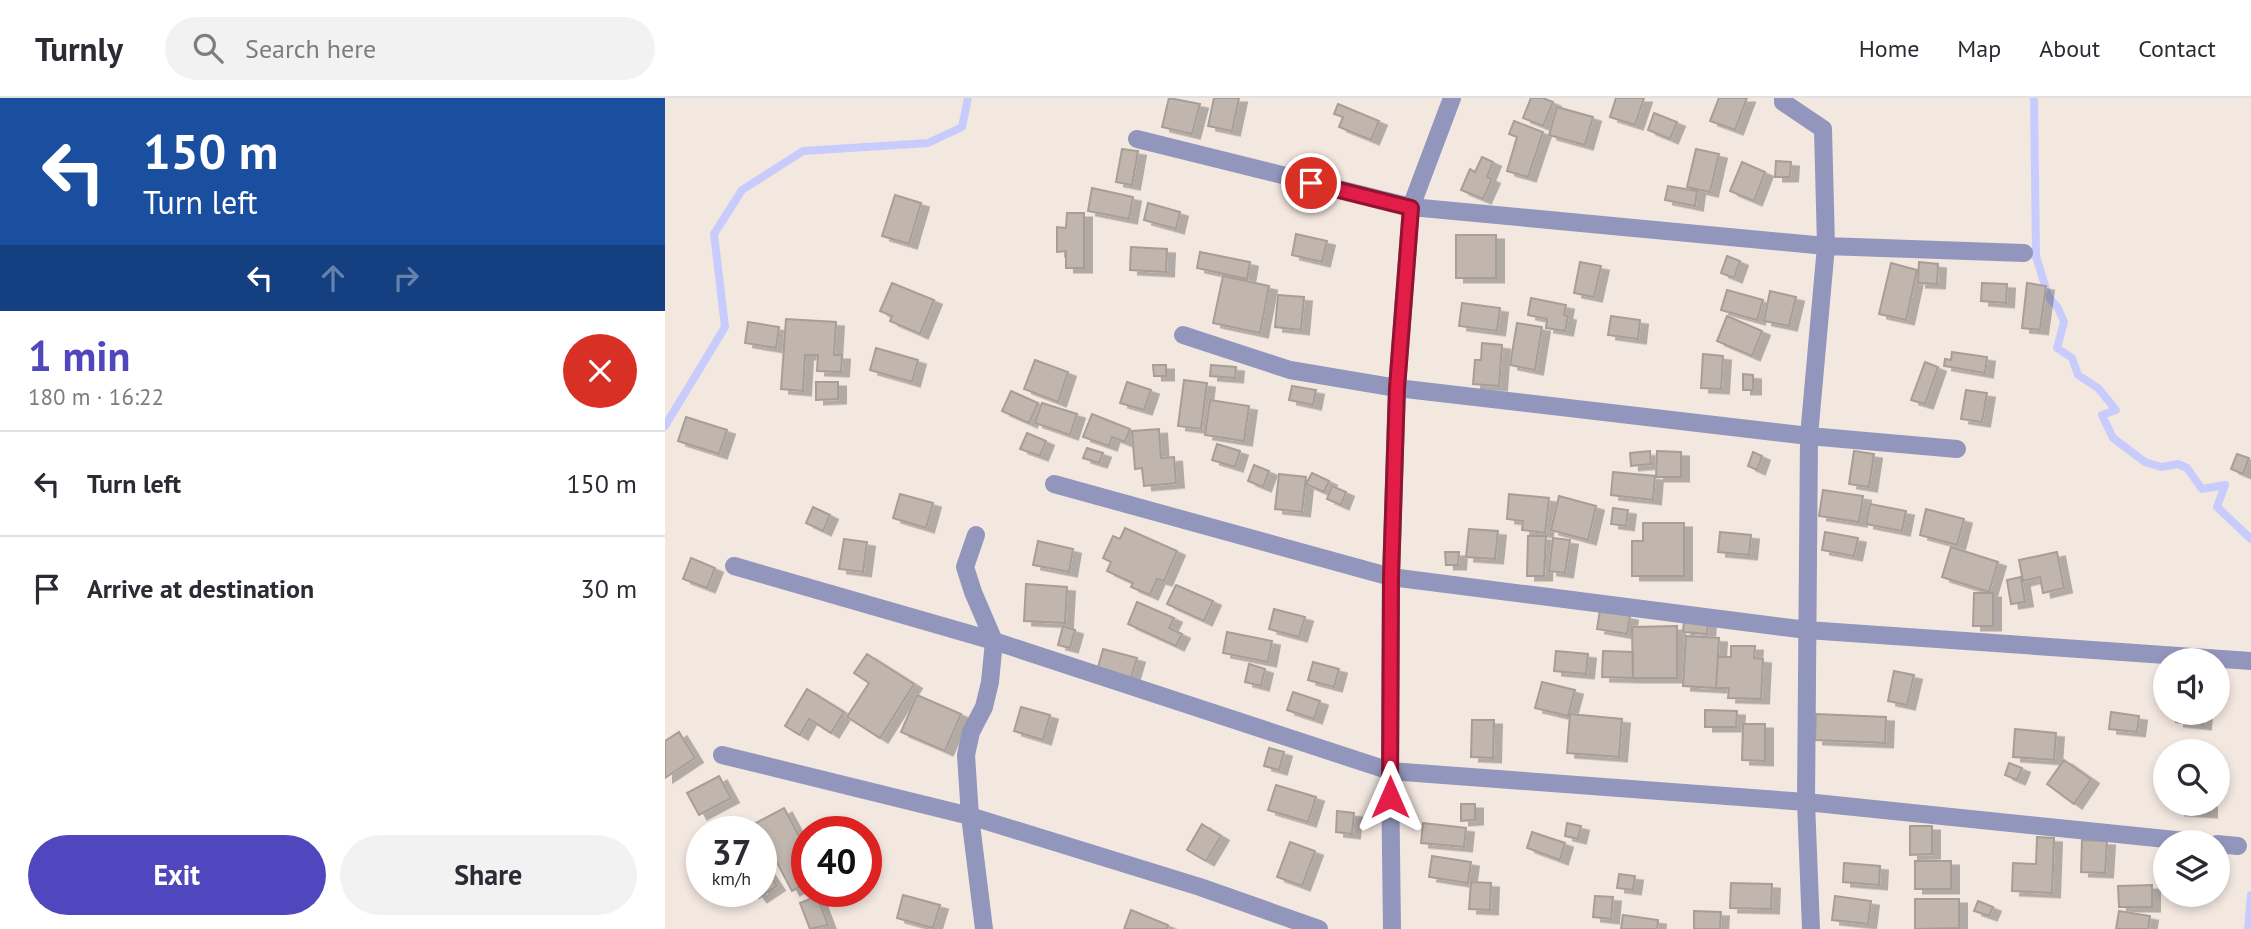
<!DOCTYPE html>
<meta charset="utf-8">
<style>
:root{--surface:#fff;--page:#f2f2f3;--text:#2b2b33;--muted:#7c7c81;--line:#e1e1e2;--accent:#5047be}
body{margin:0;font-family:"PT Sans",sans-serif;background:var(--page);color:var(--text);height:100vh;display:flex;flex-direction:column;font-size:26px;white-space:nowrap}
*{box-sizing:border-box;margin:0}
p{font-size:23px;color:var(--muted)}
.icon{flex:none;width:38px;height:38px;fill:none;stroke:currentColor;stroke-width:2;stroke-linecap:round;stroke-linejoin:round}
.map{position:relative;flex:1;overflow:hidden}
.panel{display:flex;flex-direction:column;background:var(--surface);width:665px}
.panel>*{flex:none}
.banner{background:#1a4fa0;color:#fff;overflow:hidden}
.buttons{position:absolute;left:1488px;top:550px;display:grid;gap:14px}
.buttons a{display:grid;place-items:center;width:77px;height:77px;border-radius:50%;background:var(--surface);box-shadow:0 4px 10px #0003;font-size:35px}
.speed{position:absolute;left:21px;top:718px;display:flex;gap:14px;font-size:35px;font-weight:700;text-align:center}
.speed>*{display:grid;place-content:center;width:91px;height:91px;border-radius:50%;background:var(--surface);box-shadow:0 4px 10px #0003;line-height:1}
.speed small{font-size:18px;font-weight:400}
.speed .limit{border:10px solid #d22;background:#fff;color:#111}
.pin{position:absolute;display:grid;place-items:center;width:60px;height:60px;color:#fff;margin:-30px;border:4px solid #fff;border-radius:50%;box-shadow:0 2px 7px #0007}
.me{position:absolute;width:77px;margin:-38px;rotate:0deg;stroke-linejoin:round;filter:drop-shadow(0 0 5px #0008)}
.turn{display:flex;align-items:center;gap:24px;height:147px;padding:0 28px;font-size:32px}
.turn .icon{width:91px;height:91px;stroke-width:2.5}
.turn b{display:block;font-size:49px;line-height:60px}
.lanes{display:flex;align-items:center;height:66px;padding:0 28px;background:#0003;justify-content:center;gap:35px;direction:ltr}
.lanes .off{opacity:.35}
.round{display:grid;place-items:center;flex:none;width:74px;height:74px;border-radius:37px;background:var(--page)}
.head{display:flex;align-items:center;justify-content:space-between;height:119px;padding:0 28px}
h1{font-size:42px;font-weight:700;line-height:52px;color:var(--accent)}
.button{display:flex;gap:14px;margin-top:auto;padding:14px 28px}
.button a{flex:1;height:80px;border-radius:42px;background:var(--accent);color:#fff;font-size:28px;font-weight:700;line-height:80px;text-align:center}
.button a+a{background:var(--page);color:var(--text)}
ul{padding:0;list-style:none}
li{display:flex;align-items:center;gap:21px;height:105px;padding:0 28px;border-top:2px solid var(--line)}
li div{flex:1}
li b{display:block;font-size:26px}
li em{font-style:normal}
header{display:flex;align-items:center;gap:42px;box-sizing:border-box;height:98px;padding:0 35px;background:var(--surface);border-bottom:2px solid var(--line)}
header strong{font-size:33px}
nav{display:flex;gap:38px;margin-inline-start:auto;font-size:24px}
.search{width:490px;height:63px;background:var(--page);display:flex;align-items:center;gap:18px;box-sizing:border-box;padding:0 24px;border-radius:38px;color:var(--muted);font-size:26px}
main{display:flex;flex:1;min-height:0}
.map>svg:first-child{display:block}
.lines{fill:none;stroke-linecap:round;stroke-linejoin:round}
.stream{stroke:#c8ccfc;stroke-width:8}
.building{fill:#c0b6ae;stroke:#a89e97;stroke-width:2;filter:url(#shadow)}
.minor{stroke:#9296bc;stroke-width:18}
.route-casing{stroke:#92132f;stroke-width:18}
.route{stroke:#e11d48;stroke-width:12}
</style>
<header>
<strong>Turnly</strong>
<div class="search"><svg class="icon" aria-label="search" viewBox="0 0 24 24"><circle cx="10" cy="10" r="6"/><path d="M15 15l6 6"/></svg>Search here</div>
<nav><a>Home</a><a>Map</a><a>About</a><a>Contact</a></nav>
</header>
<main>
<section class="panel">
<div class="banner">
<div class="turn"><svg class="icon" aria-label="left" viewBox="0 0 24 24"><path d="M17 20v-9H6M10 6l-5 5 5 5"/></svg><div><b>150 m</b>Turn left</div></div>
<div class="lanes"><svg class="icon" aria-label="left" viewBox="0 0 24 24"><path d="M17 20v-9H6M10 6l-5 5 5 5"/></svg><svg class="icon off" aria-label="ahead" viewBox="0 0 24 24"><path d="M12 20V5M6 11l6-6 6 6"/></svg><svg class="icon off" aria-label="right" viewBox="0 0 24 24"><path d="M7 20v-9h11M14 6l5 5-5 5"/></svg></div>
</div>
<div class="head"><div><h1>1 min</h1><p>180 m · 16:22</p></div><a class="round" style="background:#d93025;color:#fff"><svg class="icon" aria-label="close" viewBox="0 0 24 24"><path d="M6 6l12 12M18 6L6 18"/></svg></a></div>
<ul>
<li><svg class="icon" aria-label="left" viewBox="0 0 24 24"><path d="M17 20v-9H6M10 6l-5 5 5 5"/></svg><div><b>Turn left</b></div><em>150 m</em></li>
<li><svg class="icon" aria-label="arrive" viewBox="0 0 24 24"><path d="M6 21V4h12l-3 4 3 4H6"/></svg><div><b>Arrive at destination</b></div><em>30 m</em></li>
</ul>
<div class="button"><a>Exit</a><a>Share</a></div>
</section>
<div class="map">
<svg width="1586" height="831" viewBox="0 0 1586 831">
<defs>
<filter id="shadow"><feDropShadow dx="8" dy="4.5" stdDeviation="0" flood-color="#0004"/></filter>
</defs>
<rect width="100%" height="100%" fill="#f3e8e0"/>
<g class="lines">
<path class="stream" d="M1369 0 1371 158 1383 198 1393 210 1399 224 1392 250 1407 260 1413 277 1433 290 1451 312 1437 317 1448 340 1480 364 1496 369 1513 366 1522 370 1537 391 1560 387 1552 409 1586 441
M0 328 60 229 49 136 77 92 138 53 263 45 297 29 303 0
M1583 831 1586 797"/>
</g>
<path class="building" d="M504 0 535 6 527 36 497 29Z
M549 0H574L567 33 543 28Z
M866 0H878L888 4 878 28 858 20Z
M951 0H979L970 27 945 19Z
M1054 0H1082L1070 32 1045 23Z
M673 6 714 23 706 42 674 29 678 19 669 16Z
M892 9 928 19 920 47 884 37Z
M989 15 1012 24 1005 41 983 32Z
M849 23 878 34 863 79 842 73 852 39 844 36Z
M457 51 473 53 467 87 451 84Z
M1031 51 1054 56 1045 94 1022 89Z
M817 59 828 64 822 79 827 81 818 101 796 92 805 71 810 74Z
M1111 63 1126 64 1125 79H1110Z
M1077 64 1100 74 1089 103 1065 93Z
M1003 88 1032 93 1030 108 1000 102Z
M427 90 468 99 464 121 423 113Z
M230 97 256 105 244 146 217 138Z
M483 105 515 114 511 131 479 122Z
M402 115H419V170H401V153L392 154V129L401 130Z
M631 136 662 143 657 164 627 157Z
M791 137H831V180H791Z
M466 149 502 151 501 174 465 172Z
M535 154 585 164 582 181 532 170Z
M1062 158 1075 163 1069 180 1056 175Z
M915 164 936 168 929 199 909 195Z
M1254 164 1273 166 1272 186 1253 185Z
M1226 165 1252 172 1241 222 1214 216Z
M558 178 604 188 595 235 548 225Z
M227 185 269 202 255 236 225 223 227 218 215 213Z
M1317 185 1342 186 1341 205 1316 203Z
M1362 185 1381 188 1375 232 1357 230Z
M1062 192 1098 202 1092 222 1056 212Z
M1105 193 1131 199 1124 228 1099 223Z
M613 197 639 199 636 232 610 229Z
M866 200 901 207 899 217 903 218 900 233 881 230 882 221 863 217Z
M797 205 835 210 832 233 794 228Z
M946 218 975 222 973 241 943 237Z
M1062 218 1097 233 1087 258 1052 243Z
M121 221 171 224 169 257H177L176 274 152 273 153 257H140L138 293 116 291Z
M83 224 114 229 111 250 80 245Z
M852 225 877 229 870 272 845 267Z
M817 245 837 247 834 288 808 286 810 262H816Z
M211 250 253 262 247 284 205 272Z
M1287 254 1322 259 1320 275 1279 268 1280 261 1286 262Z
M1038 256 1058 258 1056 291 1036 290Z
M370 262 403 274 393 304 359 291Z
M1260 264 1273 269 1260 306 1246 302Z
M488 267H501V278H489Z
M546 267 571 269 570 280 545 278Z
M1078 276 1088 277V292H1078Z
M519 282 542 285 536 331 513 328Z
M151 284H173V301L151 302Z
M462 284 486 292 479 312 455 305Z
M627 288 651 292 648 307 624 302Z
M1301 292 1322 295 1317 324 1296 321Z
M346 293 373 305 364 325 337 313Z
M545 302 584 308 579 343 540 337Z
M377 305 412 316 405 337 370 325Z
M427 316 465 331 460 344 447 339 444 348 418 339Z
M21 319 62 332 54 356 13 343Z
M494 331 496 360 509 359 511 385 479 388 477 370 470 371 467 333Z
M362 335 381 343 375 358 355 351Z
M552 346 575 353 570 369 547 362Z
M422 350 438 355 434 365 418 360Z
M985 353 986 366 966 368 965 355Z
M992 353 1016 354V379H991Z
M1189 353 1209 356 1204 389 1184 386Z
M1088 354 1097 358 1092 372 1083 368Z
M1572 356 1584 360 1578 376 1566 371Z
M589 367 604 373 598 389 583 383Z
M948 374 990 378 988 402 946 397Z
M647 375 664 383 659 394 641 386Z
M614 376 641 379 637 414 610 411Z
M667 388 681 394 676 407 662 401Z
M1158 392 1198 398 1194 424 1154 418Z
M235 396 268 405 261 430 228 420Z
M844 396 884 400 880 435 857 432 858 423 842 421Z
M894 398 931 408 923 442 886 432Z
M1205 406 1241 413 1237 433 1201 426Z
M148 409 165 417 158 433 141 425Z
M948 410 963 412 961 428 946 426Z
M1261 411 1299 421 1292 447 1255 437Z
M978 425H1019V478H967V443H978Z
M460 430 512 453 499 483 492 481 485 497 466 489 468 485 442 473 446 464 438 460 448 438 455 441Z
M804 431 833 433 830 461 801 459Z
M1055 434 1086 437 1084 457 1053 454Z
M1160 434 1193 440 1189 458 1157 452Z
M863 438H881L879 478H862Z
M888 440 905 442 900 475 884 473Z
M179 441 202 444 198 474 174 471Z
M373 443 408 451 404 474 368 467Z
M1286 449 1333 464 1324 494 1277 479Z
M780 454H794L793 467H781Z
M1392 454 1399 490 1378 495 1375 479 1358 483 1354 462Z
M26 460 50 470 42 490 18 481Z
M1356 479 1360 504 1346 506 1342 482Z
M361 486 402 489 400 525 359 523Z
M511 487 548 503 539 523 502 506Z
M1309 495H1328V528H1308Z
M472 504 509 520 504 530 517 536 511 548 463 526Z
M609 511 640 519 634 539 604 531Z
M935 512 965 518 962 536 932 531Z
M1019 522 1043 523 1042 536 1018 534Z
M398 528 410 532 405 550 393 547Z
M1012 528V580H968L967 529Z
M562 534 607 543 603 564 558 555Z
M1021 538 1054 540 1051 590 1018 588Z
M1066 548H1090L1089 560 1098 561 1096 601 1063 600 1064 590H1051L1053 559H1066Z
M438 551 472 560 465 583 432 573Z
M891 553 923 556 921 576 889 573Z
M938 553 968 554V580L937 579Z
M202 556 249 586 215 640 182 619 204 585 189 575Z
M648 564 674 571 669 589 643 582Z
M584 566 600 571 596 588 580 584Z
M1229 573 1249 577 1242 607 1223 603Z
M877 584 910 592 903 618 870 610Z
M142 591 179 614 166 635 144 621 135 637 120 628Z
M628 594 655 603 649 621 622 612Z
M252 597 296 616 280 653 236 634Z
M356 609 385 617 378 642 349 633Z
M1040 612 1072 613 1071 629H1040Z
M1446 614 1474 618 1472 634 1444 631Z
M1512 614H1539L1538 627 1511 624Z
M905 616 957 621 954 659 902 655Z
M1151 616 1221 619 1220 645 1150 642Z
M807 622H829L828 660 806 659Z
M1078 626H1100V663L1077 662Z
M1350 631 1391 635 1389 662 1348 659Z
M14 634 30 660 0 680V643Z
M604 650 619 654 614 672 599 668Z
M1399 662 1426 681 1409 706 1382 686Z
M1344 665 1357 670 1352 682 1340 677Z
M54 678 66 700 34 717 22 695Z
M611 687 651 699 643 724 603 712Z
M1512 705H1544V715L1512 713Z
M796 706H810V722L796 723Z
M119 710 142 753V785L127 793 91 725Z
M672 713 689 715 687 736 671 734Z
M758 725 801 730 799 749 756 745Z
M902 725 916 728 913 741 900 738Z
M537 726 556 738 541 763 522 752Z
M1245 728H1267V756L1245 757Z
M867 734 900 745 895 762 862 750Z
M1372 739 1389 740 1387 795 1347 793 1348 765 1371 766Z
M1417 742 1442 743 1440 775 1416 774Z
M625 744 650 753 637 788 612 779Z
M767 758 806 764 803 785 764 779Z
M1250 763H1286V791H1250Z
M96 764 112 788 94 800 89 793H96Z
M1179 765 1215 768 1214 787 1178 784Z
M954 776 970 778 968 792 952 790Z
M806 784 826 785 825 812 804 811Z
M1066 785 1107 786 1106 811 1065 810Z
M1487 787V809H1454L1453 788Z
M238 797 275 807 268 830 232 820Z
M152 798 163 827 145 831 135 805Z
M930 798 948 799 946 821 928 819Z
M1170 798 1206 803 1203 826 1167 822Z
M1250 801H1294V830L1250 831Z
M1313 803 1328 809 1324 818 1309 813Z
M466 812 503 827 502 831H459Z
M1029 813 1056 814 1055 831H1029Z
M1454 813 1485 818 1483 831H1451Z
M958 817 993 822 992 831H956Z"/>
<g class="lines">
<path class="minor" d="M1118 0V4L1158 31 1161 148 1144 338 1141 704 1146 831
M472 41 746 109 1161 148 1359 155
M518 237 625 272 732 290 1144 338 1292 351
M389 386 726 479 1142 532 1586 563
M311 437 300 469 308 494 329 543 325 584 319 609 306 634 301 657 305 718 319 831
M69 468 329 543 725 673 1141 704 1530 744
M57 657 305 718 535 789 654 831
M1552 746 1573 748
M727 831 725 673 726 479 732 290 746 109 787 0"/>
</g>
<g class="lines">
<g class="route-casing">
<path id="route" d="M646 85 746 110 732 290 726 479 725 699"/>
</g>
<use href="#route" class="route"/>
</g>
</svg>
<div class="buttons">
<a><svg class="icon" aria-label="sound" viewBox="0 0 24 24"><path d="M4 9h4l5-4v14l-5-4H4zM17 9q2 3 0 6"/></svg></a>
<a><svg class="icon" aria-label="search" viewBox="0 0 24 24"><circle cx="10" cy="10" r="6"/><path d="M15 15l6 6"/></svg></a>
<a><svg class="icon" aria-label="layers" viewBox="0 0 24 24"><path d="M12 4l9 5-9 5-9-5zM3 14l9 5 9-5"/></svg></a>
</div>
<div class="speed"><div>37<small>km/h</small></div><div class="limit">40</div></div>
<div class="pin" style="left:646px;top:85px;background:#d93025"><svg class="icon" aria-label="arrive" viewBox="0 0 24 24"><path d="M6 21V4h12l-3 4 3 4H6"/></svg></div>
<svg class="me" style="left:725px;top:699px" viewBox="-20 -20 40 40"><path d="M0-17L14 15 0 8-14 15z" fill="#e11d48" stroke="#fff" stroke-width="4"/></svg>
</div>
</main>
